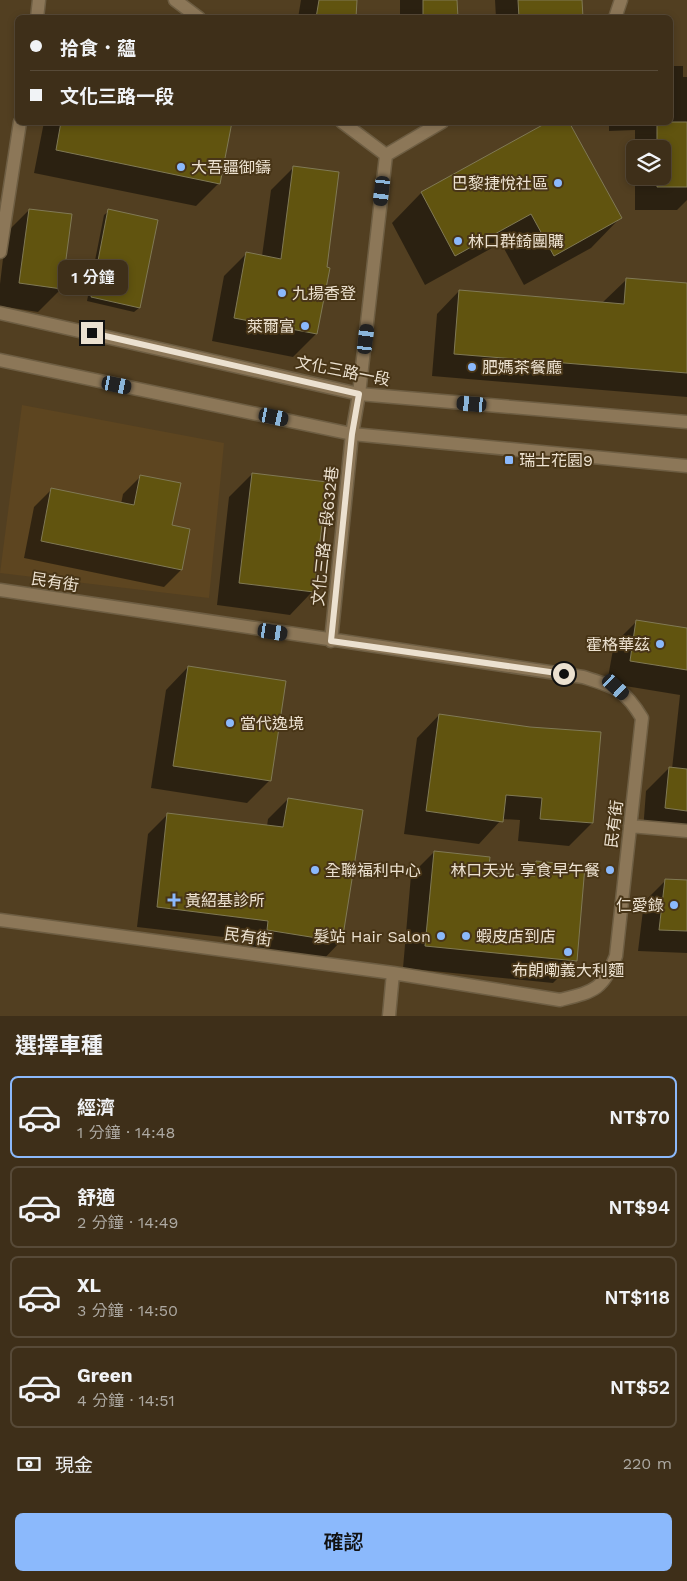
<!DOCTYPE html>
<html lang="zh-TW">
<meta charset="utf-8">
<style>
body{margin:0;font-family:"Work Sans","Noto Sans TC",sans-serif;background:#493b26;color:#f1f3f6;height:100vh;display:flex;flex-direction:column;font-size:19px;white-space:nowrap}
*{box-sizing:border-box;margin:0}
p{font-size:16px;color:#ada9a2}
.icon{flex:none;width:28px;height:28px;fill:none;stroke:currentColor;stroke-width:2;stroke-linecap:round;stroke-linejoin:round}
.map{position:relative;height:1016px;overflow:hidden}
.drawer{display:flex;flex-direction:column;background:#3e2f19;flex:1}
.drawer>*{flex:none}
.top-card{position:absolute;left:15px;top:15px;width:658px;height:110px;border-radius:8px;box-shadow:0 2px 8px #0003,0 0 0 1px #574a38;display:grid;align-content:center;height:110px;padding:0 15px;background:#3e2f19}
.fabs{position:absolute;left:626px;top:140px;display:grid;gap:10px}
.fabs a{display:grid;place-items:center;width:45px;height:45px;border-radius:8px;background:#3e2f19;box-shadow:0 2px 8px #0003,0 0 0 1px #574a38;font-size:25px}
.end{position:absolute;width:22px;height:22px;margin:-11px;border:6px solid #ece1d0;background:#111;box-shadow:0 0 0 2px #111}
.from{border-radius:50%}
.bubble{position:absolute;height:35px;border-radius:8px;background:#3e2f19;box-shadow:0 2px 8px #0003,0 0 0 1px #574a38;font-size:16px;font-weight:600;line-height:35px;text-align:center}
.car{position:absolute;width:15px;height:30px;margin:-15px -8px;border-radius:6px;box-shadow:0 0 4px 1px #0007;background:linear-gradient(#222 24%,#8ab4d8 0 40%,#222 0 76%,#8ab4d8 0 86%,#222 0)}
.top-card b{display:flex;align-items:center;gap:18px;height:48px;font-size:19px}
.top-card b+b{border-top:1px solid #574a38}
.top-card i{width:12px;height:12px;background:#f1f3f6}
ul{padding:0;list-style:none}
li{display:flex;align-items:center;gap:15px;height:82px;margin:0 10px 8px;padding:0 5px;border:2px solid #574a38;border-radius:8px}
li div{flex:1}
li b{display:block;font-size:19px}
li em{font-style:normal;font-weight:600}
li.current{border-color:#8bb9fc}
li>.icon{width:45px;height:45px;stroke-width:1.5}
h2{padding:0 15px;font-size:22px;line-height:60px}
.pay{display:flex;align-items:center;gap:12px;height:55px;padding:0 15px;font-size:19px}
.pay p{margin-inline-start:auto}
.action{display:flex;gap:10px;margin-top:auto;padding:10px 15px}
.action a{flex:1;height:58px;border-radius:8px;background:#8bb9fc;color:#111;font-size:20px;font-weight:600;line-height:58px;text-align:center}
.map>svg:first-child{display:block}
</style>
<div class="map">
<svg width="687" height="1016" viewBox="0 0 687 1016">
<rect width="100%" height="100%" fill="#523f21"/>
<path fill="#5d4520" d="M22,405L224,443L209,598L0,573Z"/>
<path fill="#0007" fill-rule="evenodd" d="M301,0H356L355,18H298Z
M400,0H455L457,18H400Z
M495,0H581L582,18H496Z
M670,66H683V77H687V200L677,210H635V130L609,131V122H670ZM635,149H662V176H635Z
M44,122H231L219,183L196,206L34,173Z
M551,122L620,218L591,248L524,285L501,243L425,285L392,223L421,193Z
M294,167L316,334L293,357L212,341L224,276L247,253L262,256L271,190Z
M29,210L61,289L38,312L0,306V284L6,233Z
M109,211L157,221L139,308L134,312L87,301L104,215Z
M626,280L687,285V397L432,376L437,314L459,291L603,302Z
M252,474L326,483L312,592L290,615L217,605L229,497Z
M140,477L171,526L181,570L164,587L24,558L34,507L52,489L121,504L123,494Z
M637,621L687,629V836L643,831L646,791L669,768L672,769L680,695L607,683L614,644Z
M188,667L270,780L247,803L151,788L166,690Z
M439,715L592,823L569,846L518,841L520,820L502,819L479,844L404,834L417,738Z
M288,799L361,811L340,942L321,962L248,950L249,940L137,927L148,834L168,814L267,826L268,819Z
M434,852L487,874L522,877L536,862L576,960L553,983L403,968L411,875Z
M666,880L687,882V953L638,951L644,902Z"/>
<path fill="#61540f" stroke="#807955" d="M319,0H357L356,18H316Z
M423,0H457L458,18H423Z
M518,0H582L583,18H519Z
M61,122H232L220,184L56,150Z
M548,122H569L622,218L554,256L531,214L455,256L421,192Z
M657,122H687V187H657V176H662V149H657Z
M293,166L339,172L327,267L330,268L317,334L234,318L246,252L281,259Z
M29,209L72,214L62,289L19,283Z
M108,209L158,220L140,308L91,297Z
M626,278L687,283V373L454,354L459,290L624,304Z
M252,473L327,482L314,592L239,583Z
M140,475L181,483L172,525L190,529L182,570L41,541L51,488L134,505Z
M636,620L687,628V670L630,661Z
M188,666L286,681L271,781L173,766Z
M439,714L530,727L601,732L593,823L540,819L542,798L506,795L503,822L426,811Z
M669,767L687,769V811L665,808Z
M288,798L363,810L342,942L267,930L268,921L157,907L167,813L283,827Z
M434,851L490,857L488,873L535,876L536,861L585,866L577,961L425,946Z
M665,879L687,880V931L659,930Z"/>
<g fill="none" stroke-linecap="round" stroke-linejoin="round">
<g stroke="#6e5e43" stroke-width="15">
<path id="minor" d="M175,0L199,18
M37,18L39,0
M615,18L621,0
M342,122L386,155L442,122
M0,252L20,122
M0,590L583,677C615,687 624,688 642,718L616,956C602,990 596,991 560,1000L393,973L0,920
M331,641L352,434L359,394L386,155
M630,826L687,831
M389,1016L393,973"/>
</g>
<g stroke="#6e5e43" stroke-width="15">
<path id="tertiary" d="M0,313L359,394L687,422
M0,360L352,434L687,466"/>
</g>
<use href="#minor" stroke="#8c7758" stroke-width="12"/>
<use href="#tertiary" stroke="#8c7758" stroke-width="12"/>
</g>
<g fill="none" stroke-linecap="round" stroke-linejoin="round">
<path stroke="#ece1d0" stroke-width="6" d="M92,333L359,394L352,434L331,641L564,674"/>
</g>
<g fill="#8bb9fc" stroke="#483517" stroke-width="2">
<circle cx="181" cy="167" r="5"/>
<circle cx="558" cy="183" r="5"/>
<circle cx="458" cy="241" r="5"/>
<circle cx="282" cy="293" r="5"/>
<circle cx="305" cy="326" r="5"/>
<circle cx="472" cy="367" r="5"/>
<rect x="504" y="455" width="10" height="10" rx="2.5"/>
<circle cx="660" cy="644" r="5"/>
<circle cx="230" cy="723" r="5"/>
<circle cx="315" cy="870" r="5"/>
<circle cx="610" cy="870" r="5"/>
<path d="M171.5 892.5h5v5h5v5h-5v5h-5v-5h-5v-5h5z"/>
<circle cx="674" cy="905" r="5"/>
<circle cx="441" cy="936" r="5"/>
<circle cx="466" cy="936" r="5"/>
<circle cx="568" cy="952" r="5"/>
</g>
<g text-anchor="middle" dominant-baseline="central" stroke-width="4" stroke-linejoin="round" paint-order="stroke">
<g font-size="16" fill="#ece1d0" stroke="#483517" text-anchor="start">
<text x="191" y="167">大吾疆御鑄</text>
<text x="548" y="183" text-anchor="end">巴黎捷悅社區</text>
<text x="468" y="241">林口群錡團購</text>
<text x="292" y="293">九揚香登</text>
<text x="295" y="326" text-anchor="end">萊爾富</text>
<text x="482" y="367">肥媽茶餐廳</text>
<text x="519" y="460">瑞士花園9</text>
<text x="650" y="644" text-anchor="end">霍格華茲</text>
<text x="240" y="723">當代逸境</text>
<text x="325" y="870">全聯福利中心</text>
<text x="600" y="870" text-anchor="end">林口天光 享食早午餐</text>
<text x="185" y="900">黃紹基診所</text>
<text x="664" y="905" text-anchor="end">仁愛錄</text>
<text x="431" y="936" text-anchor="end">髮站 Hair Salon</text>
<text x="476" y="936">蝦皮店到店</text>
<text x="568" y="970" text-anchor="middle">布朗嘞義大利麵</text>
</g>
<g font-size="16" fill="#ece1d0" stroke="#483517">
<text transform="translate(343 371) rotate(11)">文化三路一段</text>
<text transform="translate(325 536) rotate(-84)">文化三路一段632巷</text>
<text transform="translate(55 582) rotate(9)">民有街</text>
<text transform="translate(614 824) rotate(-83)">民有街</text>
<text transform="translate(248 937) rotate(8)">民有街</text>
</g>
</g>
</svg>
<div class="fabs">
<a><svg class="icon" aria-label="layers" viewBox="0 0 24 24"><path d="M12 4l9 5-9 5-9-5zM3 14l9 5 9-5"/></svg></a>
</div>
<i class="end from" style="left:564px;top:674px"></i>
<i class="end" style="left:92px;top:333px"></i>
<div class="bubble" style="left:58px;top:260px;width:70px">1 分鐘</div>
<i class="car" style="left:382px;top:191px;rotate:187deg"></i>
<i class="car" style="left:366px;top:339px;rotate:7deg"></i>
<i class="car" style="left:117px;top:385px;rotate:102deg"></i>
<i class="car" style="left:472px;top:404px;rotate:275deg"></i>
<i class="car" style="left:274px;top:417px;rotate:102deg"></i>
<i class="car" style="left:273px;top:632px;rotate:99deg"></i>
<i class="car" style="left:616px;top:687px;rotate:133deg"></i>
<div class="top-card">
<b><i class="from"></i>拾食．蘊</b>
<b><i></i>文化三路一段</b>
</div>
</div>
<section class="drawer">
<h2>選擇車種</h2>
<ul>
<li class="current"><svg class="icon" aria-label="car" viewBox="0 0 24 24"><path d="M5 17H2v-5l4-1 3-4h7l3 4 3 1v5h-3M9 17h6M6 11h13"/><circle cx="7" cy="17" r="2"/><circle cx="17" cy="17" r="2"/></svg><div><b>經濟</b><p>1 分鐘 · 14:48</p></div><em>NT$70</em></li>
<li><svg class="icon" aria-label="car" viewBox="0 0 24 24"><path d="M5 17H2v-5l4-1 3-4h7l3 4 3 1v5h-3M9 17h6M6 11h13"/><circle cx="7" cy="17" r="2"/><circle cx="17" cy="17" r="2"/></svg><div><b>舒適</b><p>2 分鐘 · 14:49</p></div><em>NT$94</em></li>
<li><svg class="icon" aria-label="car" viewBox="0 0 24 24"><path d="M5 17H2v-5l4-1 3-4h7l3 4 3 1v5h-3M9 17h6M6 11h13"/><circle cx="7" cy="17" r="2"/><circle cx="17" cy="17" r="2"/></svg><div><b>XL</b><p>3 分鐘 · 14:50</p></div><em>NT$118</em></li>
<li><svg class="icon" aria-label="car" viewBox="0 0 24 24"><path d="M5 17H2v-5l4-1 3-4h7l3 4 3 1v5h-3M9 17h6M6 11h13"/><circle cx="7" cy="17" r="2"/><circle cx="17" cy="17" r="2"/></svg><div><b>Green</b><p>4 分鐘 · 14:51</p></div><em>NT$52</em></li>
</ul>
<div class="pay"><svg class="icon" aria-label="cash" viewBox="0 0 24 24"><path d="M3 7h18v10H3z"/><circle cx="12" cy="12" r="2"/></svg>現金<p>220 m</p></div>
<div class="action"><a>確認</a></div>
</section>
